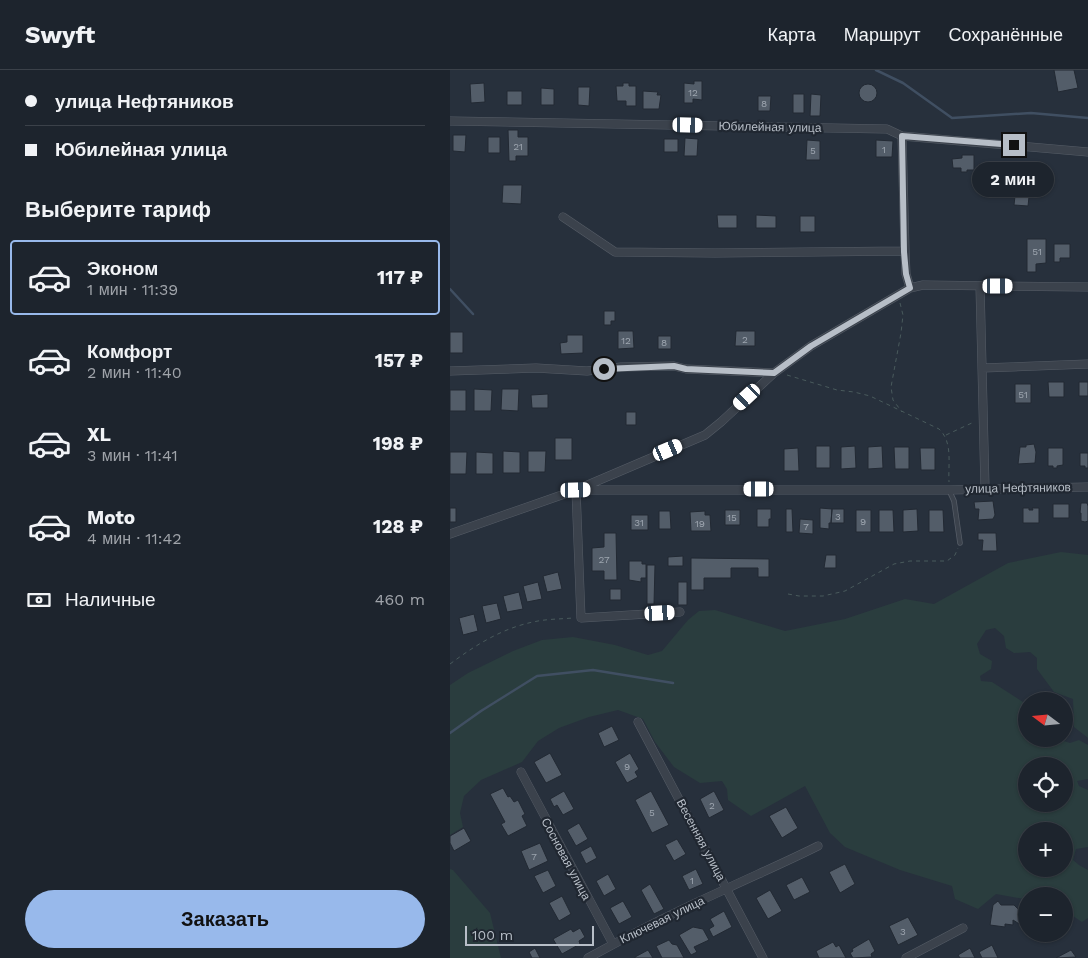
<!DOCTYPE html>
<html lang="ru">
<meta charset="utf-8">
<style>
body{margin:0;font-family:"Work Sans",sans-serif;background:#2a3039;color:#f1f3f6;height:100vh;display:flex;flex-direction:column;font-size:19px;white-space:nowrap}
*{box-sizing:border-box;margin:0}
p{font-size:16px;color:#a0a4aa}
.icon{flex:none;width:28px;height:28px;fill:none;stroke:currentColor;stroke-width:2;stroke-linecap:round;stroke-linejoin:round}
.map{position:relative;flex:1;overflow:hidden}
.drawer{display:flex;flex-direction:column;background:#1d242d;width:450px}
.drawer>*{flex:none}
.hud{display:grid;align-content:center;height:110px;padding:0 25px;background:#1d242d}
.needle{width:32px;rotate:286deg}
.controls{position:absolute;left:568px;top:622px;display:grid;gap:10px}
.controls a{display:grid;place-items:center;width:55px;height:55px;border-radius:50%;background:#1d242d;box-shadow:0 1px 4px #0004,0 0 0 1px #3b4149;font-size:25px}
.scale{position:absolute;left:15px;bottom:12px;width:129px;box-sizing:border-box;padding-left:5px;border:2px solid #b7bec7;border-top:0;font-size:14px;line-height:18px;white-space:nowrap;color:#b7bec7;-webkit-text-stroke:4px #202731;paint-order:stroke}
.end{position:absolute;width:22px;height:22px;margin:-11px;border:6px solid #b7bec7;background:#111;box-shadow:0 0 0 2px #111}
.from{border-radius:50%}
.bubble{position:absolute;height:35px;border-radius:18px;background:#1d242d;box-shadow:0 1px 4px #0004,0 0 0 1px #3b4149;font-size:16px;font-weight:700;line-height:35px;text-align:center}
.car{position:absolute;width:15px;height:30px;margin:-15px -8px;border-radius:6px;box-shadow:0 0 4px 1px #0007;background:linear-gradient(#fff 24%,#345 0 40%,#fff 0 76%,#345 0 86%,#fff 0)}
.hud b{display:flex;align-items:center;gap:18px;height:48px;font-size:19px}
.hud b+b{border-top:1px solid #3b4149}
.hud i{width:12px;height:12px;background:#f1f3f6}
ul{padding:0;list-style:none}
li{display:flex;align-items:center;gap:15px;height:75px;margin:0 10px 8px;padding:0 15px;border:2px solid transparent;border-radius:5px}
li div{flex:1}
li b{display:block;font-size:19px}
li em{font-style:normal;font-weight:700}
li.selected{border-color:#98b9eb}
li>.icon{width:45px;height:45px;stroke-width:1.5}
h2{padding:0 25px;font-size:22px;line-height:60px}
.pay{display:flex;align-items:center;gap:12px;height:55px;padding:0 25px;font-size:19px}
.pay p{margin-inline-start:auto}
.cta{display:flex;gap:10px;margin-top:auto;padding:10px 25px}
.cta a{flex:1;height:58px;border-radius:30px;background:#98b9eb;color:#111;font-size:20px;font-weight:700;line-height:58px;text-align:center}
header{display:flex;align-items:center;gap:30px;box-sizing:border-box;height:70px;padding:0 25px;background:#1d242d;border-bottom:1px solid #3b4149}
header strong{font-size:24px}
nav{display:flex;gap:28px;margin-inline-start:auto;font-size:18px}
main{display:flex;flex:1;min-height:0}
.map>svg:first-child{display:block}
</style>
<header>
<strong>Swyft</strong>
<nav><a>Карта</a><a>Маршрут</a><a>Сохранённые</a></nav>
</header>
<main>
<section class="drawer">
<div class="hud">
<b><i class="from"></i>улица Нефтяников</b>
<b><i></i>Юбилейная улица</b>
</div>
<h2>Выберите тариф</h2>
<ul>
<li class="selected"><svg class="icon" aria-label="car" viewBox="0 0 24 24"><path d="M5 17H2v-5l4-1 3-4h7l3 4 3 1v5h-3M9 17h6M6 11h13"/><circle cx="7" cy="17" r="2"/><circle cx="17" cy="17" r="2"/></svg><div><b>Эконом</b><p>1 мин · 11:39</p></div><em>117 ₽</em></li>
<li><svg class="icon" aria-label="car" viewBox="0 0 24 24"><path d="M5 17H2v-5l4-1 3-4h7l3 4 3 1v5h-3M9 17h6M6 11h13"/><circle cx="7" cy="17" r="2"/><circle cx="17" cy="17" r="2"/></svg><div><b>Комфорт</b><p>2 мин · 11:40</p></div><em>157 ₽</em></li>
<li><svg class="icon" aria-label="car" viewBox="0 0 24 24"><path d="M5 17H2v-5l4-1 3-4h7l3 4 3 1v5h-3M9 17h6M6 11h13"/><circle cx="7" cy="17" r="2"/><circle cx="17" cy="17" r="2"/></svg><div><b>XL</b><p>3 мин · 11:41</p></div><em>198 ₽</em></li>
<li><svg class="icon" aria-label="car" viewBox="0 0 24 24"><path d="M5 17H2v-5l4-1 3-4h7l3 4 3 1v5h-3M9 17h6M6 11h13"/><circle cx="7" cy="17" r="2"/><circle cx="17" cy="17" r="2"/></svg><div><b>Moto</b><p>4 мин · 11:42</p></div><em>128 ₽</em></li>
</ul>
<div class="pay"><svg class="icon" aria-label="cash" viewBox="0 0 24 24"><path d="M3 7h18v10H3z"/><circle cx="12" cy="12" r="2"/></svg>Наличные<p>460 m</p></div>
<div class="cta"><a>Заказать</a></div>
</section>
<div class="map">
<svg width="638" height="888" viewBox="0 0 638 888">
<rect width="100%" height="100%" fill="#27303c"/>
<path fill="#2a3d3e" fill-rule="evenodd" d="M611,482L638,485V668L624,657L623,629L604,622L587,599V588L580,582L564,583L556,578L554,566L545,558L536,560L527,574L530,584L542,591L541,599L530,606L531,611L542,612L576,634V669H608L620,673L629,670L638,675V709L627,711L629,716L638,720V777L626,779L623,790L629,795L638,800V848L632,852L614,840V826H592L585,822L576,826L574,829L546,824L528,839L505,829L502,816L450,800L395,777L380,763L355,716L301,746L278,730L277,719L272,711L250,713L224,697L205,672L193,649L168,640L139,647L109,658L88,671L72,692L31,710L14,726L10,743L13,757L0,765V615L18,603L63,581L92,570L123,567L165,575L198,585L212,581L238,550L249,541L265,540L335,561L395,549L455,529L484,534L558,493ZM576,696H614V734H576ZM576,761H614V799H576Z
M0,799L3,800L40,843L51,888H0Z"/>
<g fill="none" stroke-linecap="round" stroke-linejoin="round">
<path stroke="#404f62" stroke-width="2.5" d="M426,0L453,13L502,48L581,43L638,48
M0,219L23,244
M0,663L31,641L87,606L143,600L223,613"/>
</g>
<path fill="#535d69" stroke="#222933" d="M604,0H624L628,18L608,22Z
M244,11H252V30L243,29V33H234V13L244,14Z
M34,13L35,32L21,33L20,14Z
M173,13H179V16H186V36H176V31H167L166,16H173Z
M409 23a9 9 0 1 1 18 0a9 9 0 1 1-18 0Z
M128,17H140L139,36L128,35Z
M91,18L104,19V35H91Z
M57,21H72V35H57Z
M193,21L208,22L207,25H211L209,39H193Z
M343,24H354V43H343Z
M361,24L371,25L370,46H360Z
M308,26H321L320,41H308Z
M58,60H68V67H78V86H66V91H59Z
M3,65H16L15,82L3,81Z
M38,67H50V83H38Z
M235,68L248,69L247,86H234Z
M214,69H228V82H214Z
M357,70L370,71V90H356Z
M426,70L443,71L442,87H426Z
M512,85H524V100H517V102H511V98H503L502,89L512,88Z
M53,115H72L71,134L52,133Z
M565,126L579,127L578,136L564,135Z
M267,145H287V158H268Z
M306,145L326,146V158H306Z
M350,146H365V162H350Z
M577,169H596V193L586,194V202H577Z
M604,174H620V188H610V192H604Z
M154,241H165V251H161V255H154Z
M168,261H183L184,278L168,279Z
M286,261H305V276H285Z
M0,262H13V283H0Z
M117,265H133V283L111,284L110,273L117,272Z
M208,266H221V279H208Z
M598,312H614V327H599Z
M629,312H638V326H629Z
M565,314H581V333H565Z
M24,319L42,320L41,341H24Z
M52,319H69L68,341L51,340Z
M0,320H16V341H0Z
M98,324V338H82L81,325Z
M176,342H186V355H176Z
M105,368H122V390H105Z
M584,374L586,382L585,393L568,394L570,377H576V375Z
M366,376H380V398H366Z
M405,376L406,398L391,399V377Z
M432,376L433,398L418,399V377Z
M444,377H459V399H445Z
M348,378L349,401H334V379Z
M470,378H485V400H471Z
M598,378H613V395L607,396V398H603V396H598Z
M53,381L70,382V403H53Z
M78,381H96L95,402H78Z
M0,382H17L16,404H0Z
M26,382L43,383V404H26Z
M630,383H638V398H635V396H630Z
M543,431L545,445L543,449L528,450L529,439H525L524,432Z
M631,433H637L638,436V451L635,452L631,451V443H630Z
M603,434H619V448H603Z
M0,438H6V452H0Z
M370,438L382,439L381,453H379V459L370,458Z
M573,438H579V440H583L582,438H589V453H573Z
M307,439H321V449H319V457H307Z
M336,439H342L343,462H336Z
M382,439H394V453H381Z
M467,439L468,461L453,462V440Z
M275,440H290V455H275Z
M406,440H421V462H406Z
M429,440H443L444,462H429Z
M479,440H493L494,462H479Z
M209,441H220L221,459H209Z
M255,441V445H260L261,461H241L240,442Z
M181,445H198V460H181Z
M350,449L363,450V464L349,463Z
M154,463H166L167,510H154V501H142V478L154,477Z
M528,463H546L547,481H532L533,470H528Z
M376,485H386V498H374Z
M233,486V496H218V487Z
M241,488L319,489V507H308V498H281V508H254V520H241Z
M179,491H192V494H196V508H191V512L179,510Z
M197,495H205L204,534H197Z
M108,502L112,519L97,522L93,506Z
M88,512L92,529L77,532L73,516Z
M228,512H237V535H228Z
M160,519H171V530H160Z
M69,522L73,539L57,542L53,526Z
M47,533L51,549L36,553L32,536Z
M24,544L28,561L13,565L9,548Z
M162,656L169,670L154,677L148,663Z
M100,683L112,705L96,713L84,692Z
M180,683L189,699L185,702L188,707L177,713L165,692Z
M53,718L58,727L60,726L64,732L68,730L75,744L72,746L77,756L58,766L51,754L55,752L40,724Z
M114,721L124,739L113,745L107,735L104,737L100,729Z
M201,721L219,755L202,763L185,730Z
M264,721L274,740L259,748L250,729Z
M336,737L348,758L332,768L319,746Z
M129,753L138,769L126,776L117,760Z
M14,758L21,771L4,781L0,773V766Z
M227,769L236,784L224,791L215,775Z
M90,773L98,791L79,800L71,781Z
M141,776L147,788L136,794L130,782Z
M395,794L405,814L390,823L379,802Z
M246,799L253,814L239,820L232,806Z
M98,800L106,816L93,823L84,806Z
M158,804L166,819L154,826L146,811Z
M352,807L360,822L344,830L336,815Z
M200,814L214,839L204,844L191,820Z
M320,820L332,841L318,849L306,828Z
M112,826L121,844L109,851L99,833Z
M173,831L182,847L169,854L160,838Z
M548,831L551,835H564L569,840L572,836L576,838V855L573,852L571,855L563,850V855L555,854V857L540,855L543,835Z
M274,841L282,857L263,867L259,859L264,856L260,849Z
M458,847L468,865L448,875L439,856Z
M243,857L253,859L259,870L244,877L247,882L241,885L229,865Z
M130,858L135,867L129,871L130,874L112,884L103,869L121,859L123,862Z
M419,869L425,881L421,884L422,887L403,888L400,883L403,881L402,879Z
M219,870L222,874L227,875L234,888H212L206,876Z
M383,872L386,877L389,875L396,888H369L366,881Z
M542,875L548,888H532L529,882Z
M85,878L90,888H82L79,882Z
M520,878L525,888H510L508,885Z
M198,880L203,888H185V887Z
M621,880L626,887L606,888Z"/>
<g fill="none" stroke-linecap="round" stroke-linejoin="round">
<g stroke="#565d67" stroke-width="5.5">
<path id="lane" d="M499,420L504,431L510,473"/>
</g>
<g stroke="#565d67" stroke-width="9">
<path id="street" d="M0,51L437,59L452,66L638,82
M452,66L455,181L456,204L460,218L473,215L638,217
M113,147L165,182L265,183L455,181
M530,216L535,418
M532,298L638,294
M0,301L86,298L137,301L171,297L224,296L236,299L324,303
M0,464L126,420L255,365L271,352L324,303L361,276L460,218
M230,542L131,548L126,420H499L638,417
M188,652L313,888
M71,702L163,874
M138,888C183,863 231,839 278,818C308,804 338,791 368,776
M456,888L513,858"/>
</g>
<path stroke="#495a5c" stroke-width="1" stroke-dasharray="4 4" stroke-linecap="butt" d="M450,233L453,245L451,263L441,317L443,330L452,342
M337,305L387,320L404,322L420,326L489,359C503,372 498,393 499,412
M496,365L524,352
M338,524L349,526H373L395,521L444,494L460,491H497L505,485L508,478
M0,594C27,574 54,557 88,551C99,549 111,549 123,548"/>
<use href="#lane" stroke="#3b424c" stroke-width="4"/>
<use href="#street" stroke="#3b424c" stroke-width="8"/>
</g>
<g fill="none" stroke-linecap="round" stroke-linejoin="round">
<path stroke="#b7bec7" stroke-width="6" d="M154,299L224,296L236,299L324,303L361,276L460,218L456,204L454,182L452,66L564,75"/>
</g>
<g text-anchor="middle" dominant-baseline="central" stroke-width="4.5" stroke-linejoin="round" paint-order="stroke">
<g font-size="10" fill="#9ea6b0">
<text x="243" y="22">12</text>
<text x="314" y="33">8</text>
<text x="68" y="76">21</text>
<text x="434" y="79">1</text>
<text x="363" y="80">5</text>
<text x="587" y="181">51</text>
<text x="295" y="269">2</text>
<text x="176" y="270">12</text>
<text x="214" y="272">8</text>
<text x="573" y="324">51</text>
<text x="388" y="446">3</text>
<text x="282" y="447">15</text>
<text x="413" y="451">9</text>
<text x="189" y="452">31</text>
<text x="250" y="453">19</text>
<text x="356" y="456">7</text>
<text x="154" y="489">27</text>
<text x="177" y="696">9</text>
<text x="262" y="735">2</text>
<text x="202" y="742">5</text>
<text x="84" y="786">7</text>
<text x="242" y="810">1</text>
<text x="453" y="861">3</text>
</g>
<g font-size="12" fill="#b7bec7" stroke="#202731">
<text transform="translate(320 57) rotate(1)">Юбилейная улица</text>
<text transform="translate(568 418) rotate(-1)">улица Нефтяников</text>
<text transform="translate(251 770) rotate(62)">Весенняя улица</text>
<text transform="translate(116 789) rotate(62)">Сосновая улица</text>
<text transform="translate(212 850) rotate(-26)">Ключевая улица</text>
</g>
</g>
</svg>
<div class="controls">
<a><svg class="needle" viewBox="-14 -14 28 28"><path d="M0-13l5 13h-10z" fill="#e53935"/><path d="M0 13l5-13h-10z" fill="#a0a4aa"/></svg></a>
<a><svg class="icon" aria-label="locate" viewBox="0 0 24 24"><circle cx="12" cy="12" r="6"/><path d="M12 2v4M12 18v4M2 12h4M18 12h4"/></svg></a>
<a>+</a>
<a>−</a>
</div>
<div class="scale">100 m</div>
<i class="end from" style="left:154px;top:299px"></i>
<i class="end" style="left:564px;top:75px"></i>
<div class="bubble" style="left:522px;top:92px;width:82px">2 мин</div>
<i class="car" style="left:238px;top:55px;rotate:91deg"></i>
<i class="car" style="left:548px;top:216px;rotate:90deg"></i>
<i class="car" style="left:297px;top:327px;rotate:227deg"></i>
<i class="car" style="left:218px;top:380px;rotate:67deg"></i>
<i class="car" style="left:309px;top:419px;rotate:270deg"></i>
<i class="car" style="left:126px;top:420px;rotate:89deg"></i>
<i class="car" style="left:210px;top:543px;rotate:87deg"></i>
</div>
</main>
